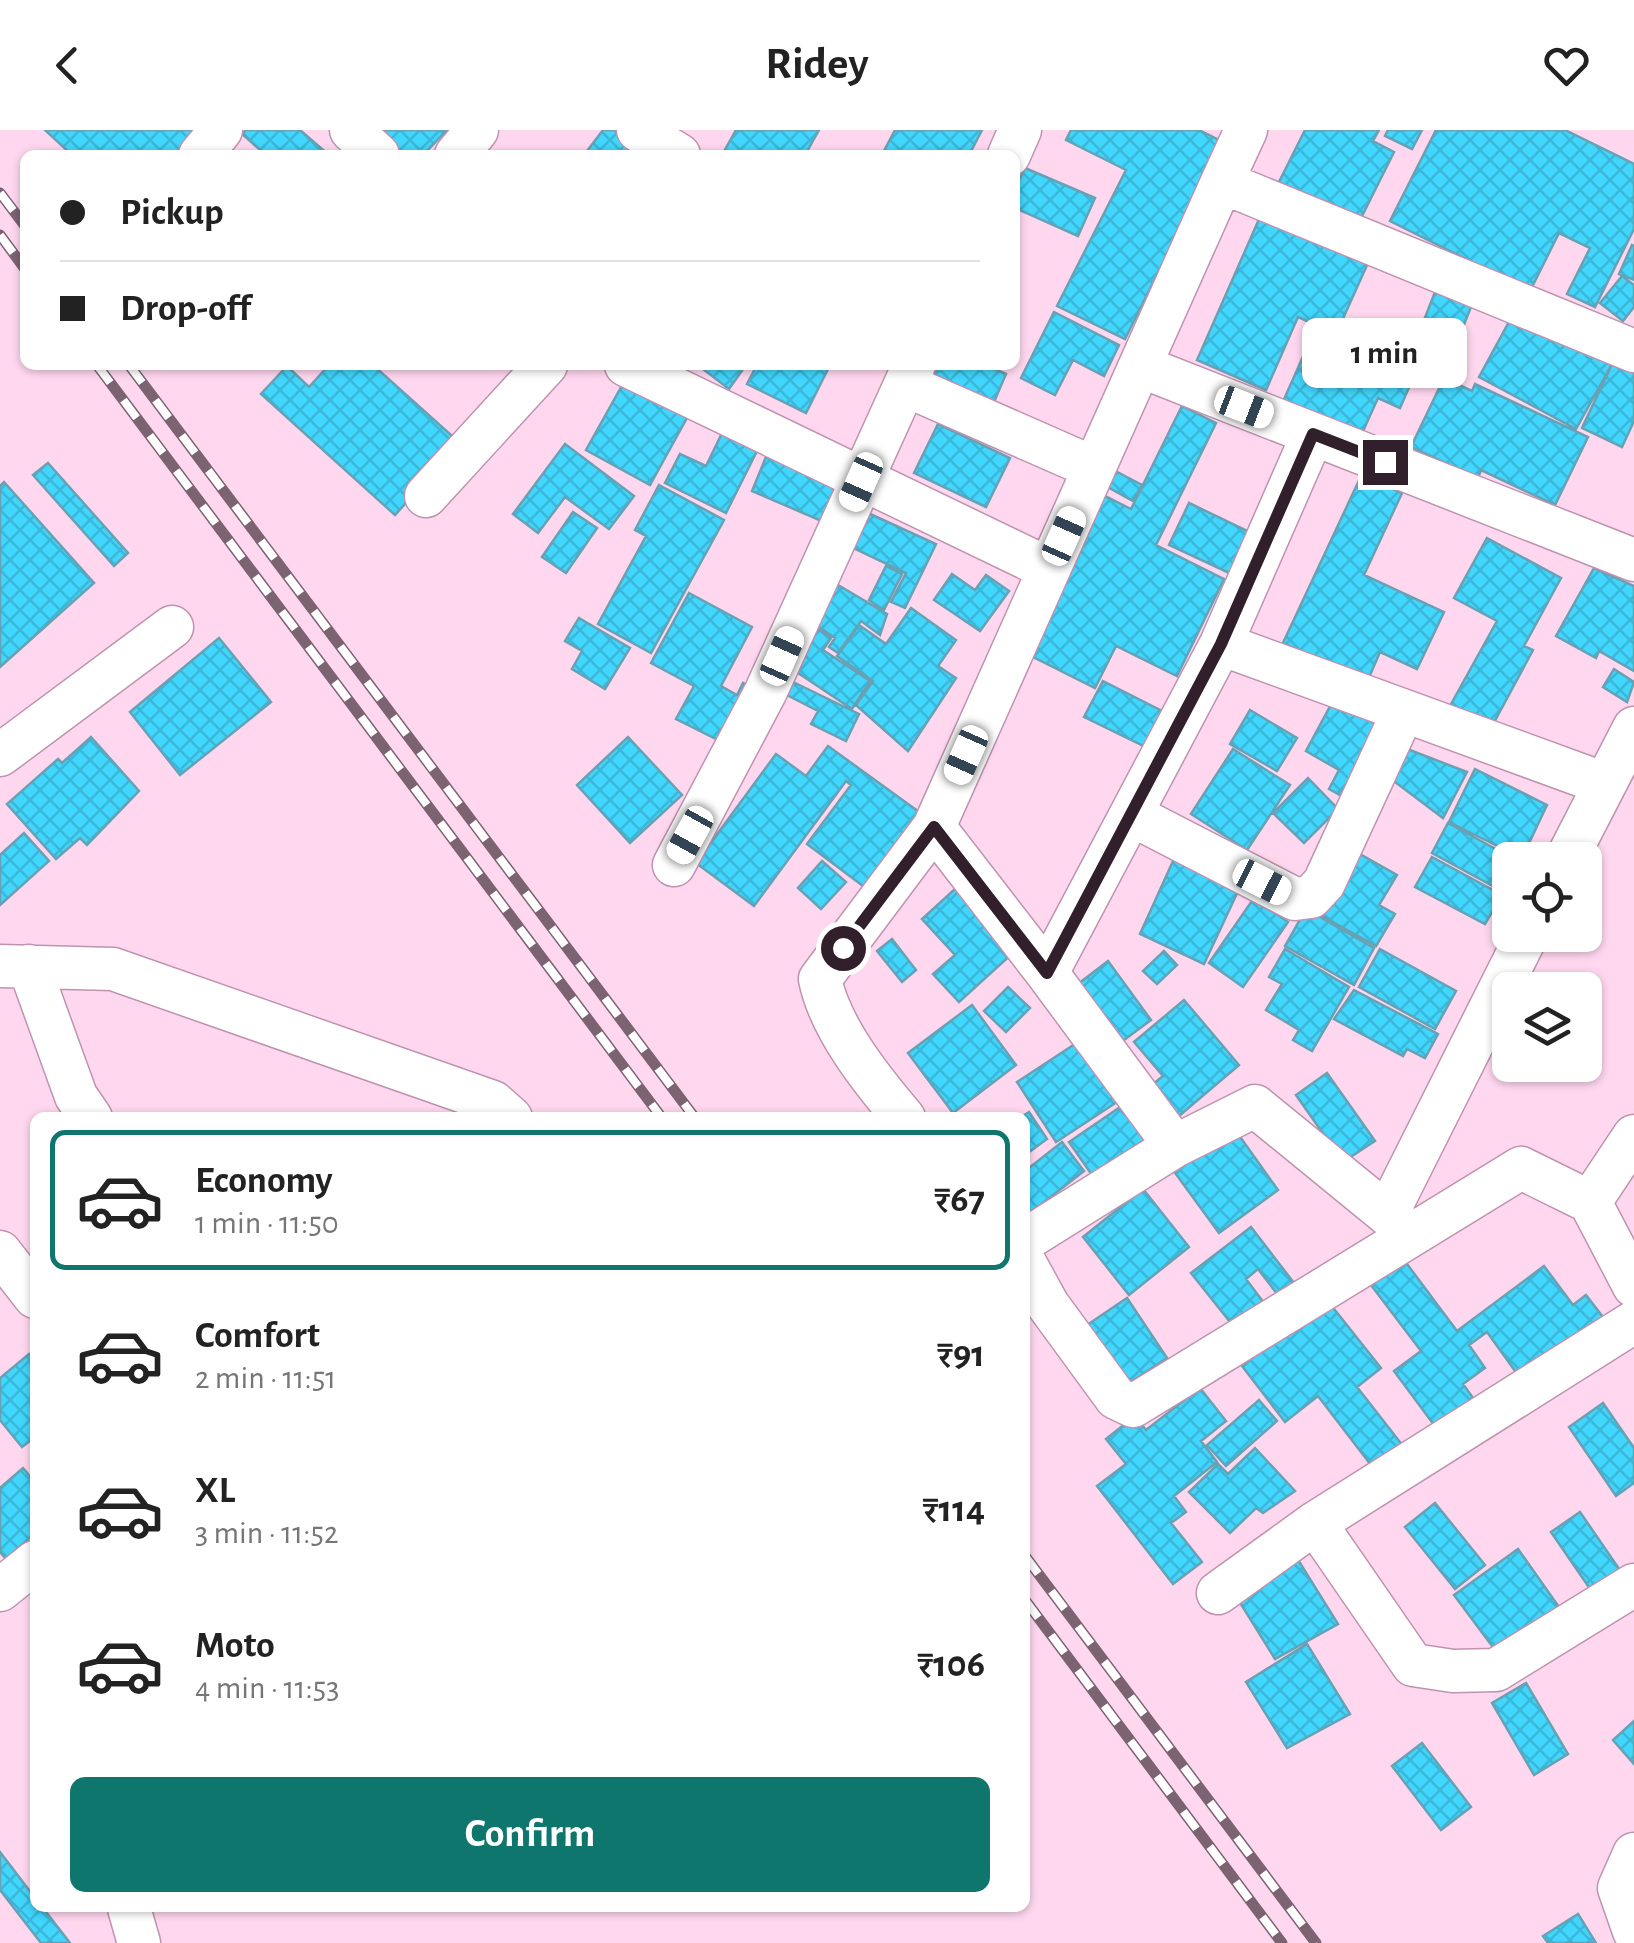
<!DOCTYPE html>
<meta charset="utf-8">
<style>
body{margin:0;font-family:"Alegreya Sans",sans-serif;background:#f2f2f2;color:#222;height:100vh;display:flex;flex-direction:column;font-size:38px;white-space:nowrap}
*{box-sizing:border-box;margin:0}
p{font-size:32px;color:#767676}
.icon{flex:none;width:55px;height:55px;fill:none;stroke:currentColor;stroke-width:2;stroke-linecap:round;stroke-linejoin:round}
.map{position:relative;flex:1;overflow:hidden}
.panel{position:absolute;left:30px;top:982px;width:1000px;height:800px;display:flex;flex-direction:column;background:#fff;border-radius:15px;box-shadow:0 2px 8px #0004}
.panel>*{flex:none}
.guide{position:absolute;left:20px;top:20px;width:1000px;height:220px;border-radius:15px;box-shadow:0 2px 8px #0004;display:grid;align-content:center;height:220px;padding:0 40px;background:#fff}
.controls{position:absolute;left:1492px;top:712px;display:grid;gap:20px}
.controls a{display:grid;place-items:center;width:110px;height:110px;border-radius:15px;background:#fff;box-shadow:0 2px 8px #0004;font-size:50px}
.end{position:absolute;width:45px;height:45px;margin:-22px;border:12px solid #31202b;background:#fff;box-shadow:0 0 0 5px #fff}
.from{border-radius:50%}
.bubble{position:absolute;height:70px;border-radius:15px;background:#fff;box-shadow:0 2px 8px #0004;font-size:32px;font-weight:600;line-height:70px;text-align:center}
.car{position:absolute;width:30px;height:60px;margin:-30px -15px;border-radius:12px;box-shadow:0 0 8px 2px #0007;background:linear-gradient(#fff 24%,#345 0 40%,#fff 0 76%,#345 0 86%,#fff 0)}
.guide b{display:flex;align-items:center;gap:35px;height:95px;font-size:38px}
.guide b+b{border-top:2px solid #e0e0e0}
.guide i{width:25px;height:25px;background:#222}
ul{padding:18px 0 0;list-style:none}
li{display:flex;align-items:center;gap:30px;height:140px;margin:0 20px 15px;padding:0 20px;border:5px solid transparent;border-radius:15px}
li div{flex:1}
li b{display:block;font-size:38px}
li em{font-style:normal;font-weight:600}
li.on{border-color:#0f766e}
li>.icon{width:90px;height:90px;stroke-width:1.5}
.action{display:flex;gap:20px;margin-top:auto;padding:20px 40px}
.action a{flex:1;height:115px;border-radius:15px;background:#0f766e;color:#fff;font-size:40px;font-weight:600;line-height:115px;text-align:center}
header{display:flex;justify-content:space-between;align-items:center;height:130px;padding:0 40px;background:#fff;font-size:45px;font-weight:600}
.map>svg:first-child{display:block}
</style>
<header><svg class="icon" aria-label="back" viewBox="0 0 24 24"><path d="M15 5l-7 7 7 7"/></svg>Ridey<svg class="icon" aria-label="heart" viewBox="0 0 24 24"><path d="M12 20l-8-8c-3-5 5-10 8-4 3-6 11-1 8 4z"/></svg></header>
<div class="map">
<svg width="1634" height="1813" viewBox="0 0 1634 1813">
<defs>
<pattern id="building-cross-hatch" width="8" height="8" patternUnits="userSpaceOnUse" patternTransform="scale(2.5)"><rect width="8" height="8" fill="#41d6fd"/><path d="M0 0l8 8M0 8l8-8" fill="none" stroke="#3ab7d9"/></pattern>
</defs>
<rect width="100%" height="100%" fill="#ffd8f0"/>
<path fill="url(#building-cross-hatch)" stroke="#68a1b4" stroke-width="2.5" d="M45,0H203L180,25H72Z
M246,0H300L329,25H266L242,4Z
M365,0H447L423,25H390Z
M603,0H614L633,15L625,25H584Z
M736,0H819L805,25H722Z
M895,0H982L969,25H893L884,21Z
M1071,0H1199L1223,12L1125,209L1057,176L1126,40L1066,10Z
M1305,0H1379L1373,11L1394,22L1359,92L1279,52Z
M1388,0H1422L1412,19L1385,6Z
M1436,0H1565L1634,34V99L1595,177L1567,164L1590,118L1559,103L1530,161L1390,91Z
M1025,38L1095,68L1078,106L1015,78V59Z
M1260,87L1368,133L1336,204L1298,187L1266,260L1197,230Z
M1632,115L1634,116V150L1619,144Z
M1622,146L1634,155V177L1623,191L1600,173Z
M1437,157L1473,172L1444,245L1408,231Z
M1516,179L1613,232L1576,299L1479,247Z
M1054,182L1119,215L1104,246L1073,230L1055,265L1021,248Z
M1314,202L1414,246L1400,278L1378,268L1359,310L1281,276Z
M1616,226L1634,234V291L1622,317L1582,298Z
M329,235H373L460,313L395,385L261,264L287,236L309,257Z
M706,235H746L729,259L703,239Z
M757,235H830L806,283L747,254Z
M938,235H986L1006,244L994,272L934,246Z
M1444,248L1472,261L1475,254L1588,307L1555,375L1481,340L1478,348L1411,317Z
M624,252L688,286L650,355L586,320Z
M1182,276L1216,293L1156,415L1224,449L1177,546L1116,516L1095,558L1025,523L1103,365L1131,379Z
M938,294L1010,328L986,377L914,343Z
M726,295L761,313L726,383L665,353L680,324L706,336Z
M565,314L634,366L609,399L565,367L538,403L513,384Z
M768,322L841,353L824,392L752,361Z
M48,333L128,423L114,436L33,345Z
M1104,335L1142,355L1133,371L1095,350Z
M1362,344L1402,363L1364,445L1444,482L1417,539L1380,522L1367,552L1283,513Z
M4,352L94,453L0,537V356Z
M659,355L724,390L651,523L598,494L646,406L635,400Z
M1189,373L1260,407L1240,448L1169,415Z
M573,382L597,398L566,443L542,427Z
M868,383L936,414L905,478L891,472L906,443L853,418Z
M1487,408L1561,448L1524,516L1533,520L1491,598L1450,576L1497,491L1454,468Z
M886,436L902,444L884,480L869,470Z
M1594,438L1634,456V541L1599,521L1596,528L1556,506Z
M952,444L975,460L986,445L1009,461L980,501L934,470Z
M828,449L887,484L880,505L861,491L838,523L829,517L835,508L809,490Z
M689,463L752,497L721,556L737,565L743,553L759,561L730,616L676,589L694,556L651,533Z
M911,478L956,510L938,536L956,548L908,621L856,575L873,551L837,526L859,495L886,514Z
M579,488L630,518L605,559L572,539L582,521L565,511Z
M813,496L831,508L823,520L870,551L852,579L786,535Z
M219,508L271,572L180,645L130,582Z
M1614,539L1634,552L1627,572L1603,557Z
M787,549L859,584L846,611L811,594L818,581L781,562Z
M1103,551L1172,586L1154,621L1084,587Z
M1334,569L1379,594L1340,665L1329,659L1339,640L1306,621Z
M1250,580L1297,608L1277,641L1230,614Z
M91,607L139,661L87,715L80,708L56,729L7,674L58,629L62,633Z
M628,607L682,665L630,713L577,655Z
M828,616L926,687L871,762L807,714L851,655L846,651L754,776L696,733L776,624L806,646Z
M1402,617L1467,642L1443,688L1387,646Z
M1233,619L1290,655L1247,720L1191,684Z
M1475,639L1547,675L1522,728L1449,692Z
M1308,648L1338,679L1304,713L1273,683Z
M1448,693L1516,730H1510V746L1502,761L1432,723Z
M24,703L49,731L0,775V725Z
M1351,719L1397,745L1379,775L1395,784L1376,816L1315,782Z
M1432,727L1502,765L1485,794L1415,757Z
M1174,729L1239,759L1204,834L1140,804Z
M822,731L846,752L821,779L798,758Z
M956,758L1014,822L959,872L933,844L955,825L922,789Z
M1254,768L1288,792L1243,857L1209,833Z
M1306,779L1374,818L1354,855L1285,816Z
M892,809L916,840L902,852L877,821Z
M1285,819L1349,857L1312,921L1293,910L1299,900L1266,880L1282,854L1269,847Z
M1380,819L1456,861L1435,899L1359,857Z
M1164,821L1177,835L1157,854L1143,841Z
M1108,831L1151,890L1120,913L1078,854Z
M1008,857L1030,878L1006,902L984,881Z
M1354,860L1438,904L1425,928L1407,919L1403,926L1334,889Z
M1184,870L1239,935L1179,986L1152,955L1163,946L1134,912Z
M972,875L1016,935L953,983L908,923Z
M1078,912L1117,972L1056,1012L1017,952Z
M1327,943L1375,1011L1343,1032L1296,965Z
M1129,971L1152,1005L1092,1045L1069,1012Z
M1029,982L1047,1009L1025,1025V988H1020Z
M1233,997L1278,1060L1219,1103L1173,1040Z
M1062,1012L1084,1041L1025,1087V1041Z
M1143,1059L1189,1117L1129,1165L1083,1107Z
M1251,1097L1294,1153L1278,1165L1258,1139L1246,1149L1264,1173L1234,1197L1191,1143Z
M1404,1130L1457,1201L1544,1136L1573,1175L1586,1165L1606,1191L1523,1252L1487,1202L1469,1215L1485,1238L1463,1254L1476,1272L1434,1295L1394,1241L1421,1221L1371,1155Z
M1127,1168L1167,1228L1128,1254L1087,1195Z
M1327,1170L1381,1238L1357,1257L1403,1316L1374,1339L1318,1266L1285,1292L1242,1236Z
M29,1224L35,1231V1307L22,1317L0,1290V1248Z
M1200,1258L1226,1291L1201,1311L1217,1332L1174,1366L1186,1382L1171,1393L1202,1432L1173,1454L1097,1356L1126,1334L1106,1309L1135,1286L1146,1300Z
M1259,1270L1277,1291L1226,1336L1207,1315Z
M1603,1273L1634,1318V1353L1616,1366L1569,1297Z
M1255,1318L1295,1361L1263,1383L1256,1378L1230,1403L1189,1362L1218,1334L1228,1344Z
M23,1338L35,1352V1403L6,1429L0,1422V1358Z
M1435,1373L1485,1435L1455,1459L1405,1397Z
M1580,1382L1626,1449L1597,1469L1551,1402Z
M1518,1419L1566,1487L1495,1520L1454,1465Z
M1295,1425L1338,1494L1275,1529L1234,1463Z
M1307,1514L1350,1584L1287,1618L1246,1552Z
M1526,1553L1568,1624L1534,1645L1492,1573Z
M1634,1591V1634L1613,1610Z
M1422,1613L1471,1677L1441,1700L1392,1636Z
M0,1722L35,1768V1778H43L70,1813H41L0,1760Z
M1578,1784L1596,1813H1548L1543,1806Z"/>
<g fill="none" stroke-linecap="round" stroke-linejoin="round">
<g stroke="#bf93af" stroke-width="45">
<path id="minor" d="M351,0L378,25
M638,0L679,25
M1246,0L1222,52L1634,221
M200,25L221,0
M456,25L477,0
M1009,25L1020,0
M626,235L1049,439
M1140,236L1634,430
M905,255L1094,338
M426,366L546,235
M1221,514L1605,654
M0,625L172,497
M1132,685L1295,769L1311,767L1324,753L1403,582
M934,697L1047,843L1221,514L1313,304
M1566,730L1634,598
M674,735L766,561L914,235
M0,836L113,839L493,972L511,988
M29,836L76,966L91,988
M904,988C871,949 830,898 820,849L934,697L1222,52
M1175,1016L1255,976L1408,1101
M1590,1072L1634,1156
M1387,1084L1527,805
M1025,1110L1175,1016L1047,843
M0,1122L35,1167
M1025,1133L1048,1175L1116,1268L1133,1276L1521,1038L1590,1072L1634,1006
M1315,1393L1413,1535L1453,1541L1496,1540L1634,1455
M0,1460L35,1432
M1218,1463L1315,1393L1634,1192
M1634,1724L1619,1758L1634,1801
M129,1778L139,1813"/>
</g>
<use href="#minor" stroke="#fff" stroke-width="42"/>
<g stroke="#7c6372" stroke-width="11">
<path id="rail" d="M0,63L25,96
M0,105L25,139
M97,235L662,988
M129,235L695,988
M1025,1426L1316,1813
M1025,1470L1282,1813"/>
</g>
<use href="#rail" stroke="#fff" stroke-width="8" stroke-dasharray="22" stroke-linecap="butt"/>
</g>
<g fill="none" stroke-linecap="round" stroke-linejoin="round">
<path stroke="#31202b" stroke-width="12" d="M843,818L934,697L1047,843L1221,514L1313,304L1385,332"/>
</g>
</svg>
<div class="controls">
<a><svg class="icon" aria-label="locate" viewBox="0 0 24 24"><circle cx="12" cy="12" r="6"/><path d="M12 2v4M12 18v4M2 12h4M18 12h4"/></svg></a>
<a><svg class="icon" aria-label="layers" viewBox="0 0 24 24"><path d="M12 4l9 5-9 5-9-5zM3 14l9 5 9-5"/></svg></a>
</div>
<i class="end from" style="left:843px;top:818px"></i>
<i class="end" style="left:1385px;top:332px"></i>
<div class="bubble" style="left:1302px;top:188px;width:165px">1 min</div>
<i class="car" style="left:1244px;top:277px;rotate:111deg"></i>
<i class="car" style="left:861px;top:352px;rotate:204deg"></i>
<i class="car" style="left:1064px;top:406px;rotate:24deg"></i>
<i class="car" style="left:782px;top:526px;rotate:24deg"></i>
<i class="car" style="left:966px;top:625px;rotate:204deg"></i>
<i class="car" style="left:690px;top:705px;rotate:209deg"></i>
<i class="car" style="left:1262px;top:752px;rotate:117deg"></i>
<div class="guide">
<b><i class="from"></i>Pickup</b>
<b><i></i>Drop-off</b>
</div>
<section class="panel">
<ul>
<li class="on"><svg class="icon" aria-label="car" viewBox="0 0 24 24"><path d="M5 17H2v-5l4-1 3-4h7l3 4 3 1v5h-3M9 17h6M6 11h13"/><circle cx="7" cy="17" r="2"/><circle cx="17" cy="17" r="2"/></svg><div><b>Economy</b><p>1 min · 11:50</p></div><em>₹67</em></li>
<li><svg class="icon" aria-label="car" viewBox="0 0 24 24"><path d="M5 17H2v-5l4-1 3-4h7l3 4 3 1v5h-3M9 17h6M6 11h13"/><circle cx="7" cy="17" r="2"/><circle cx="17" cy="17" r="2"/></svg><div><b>Comfort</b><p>2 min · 11:51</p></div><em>₹91</em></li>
<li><svg class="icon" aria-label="car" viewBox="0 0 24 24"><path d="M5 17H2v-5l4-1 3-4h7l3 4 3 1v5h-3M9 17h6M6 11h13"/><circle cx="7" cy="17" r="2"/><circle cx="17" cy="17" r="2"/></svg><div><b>XL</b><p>3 min · 11:52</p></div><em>₹114</em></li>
<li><svg class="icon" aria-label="car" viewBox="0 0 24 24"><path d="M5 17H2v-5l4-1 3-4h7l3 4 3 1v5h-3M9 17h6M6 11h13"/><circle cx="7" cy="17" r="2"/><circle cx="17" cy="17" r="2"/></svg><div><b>Moto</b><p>4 min · 11:53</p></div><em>₹106</em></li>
</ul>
<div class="action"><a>Confirm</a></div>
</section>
</div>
